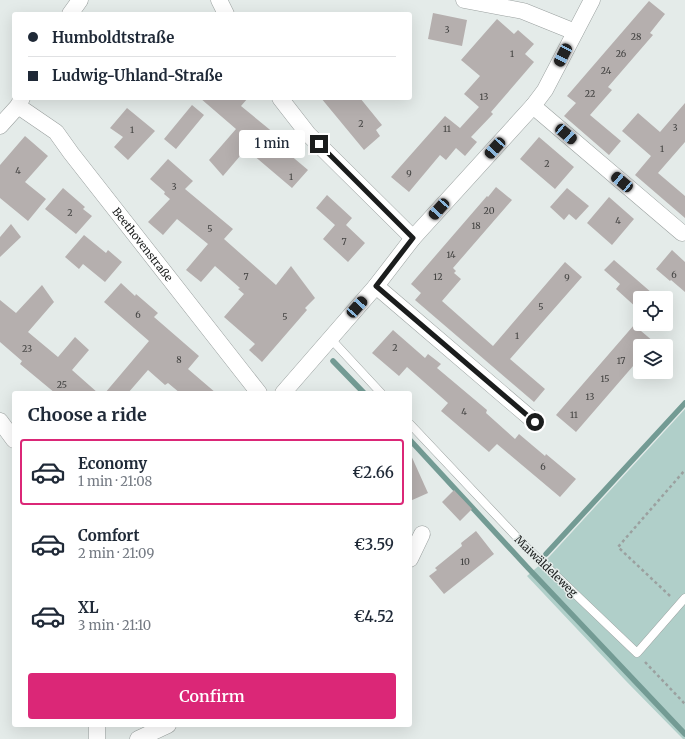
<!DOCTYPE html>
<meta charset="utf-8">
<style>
body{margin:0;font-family:Merriweather,serif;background:#f6f6f7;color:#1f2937;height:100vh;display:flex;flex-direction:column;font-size:15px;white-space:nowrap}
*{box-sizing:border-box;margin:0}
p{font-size:13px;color:#747a83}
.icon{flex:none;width:22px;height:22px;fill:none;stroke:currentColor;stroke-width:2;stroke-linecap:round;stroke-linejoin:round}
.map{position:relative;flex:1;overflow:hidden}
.details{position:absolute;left:12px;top:391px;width:400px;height:336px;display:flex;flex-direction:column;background:#fff;border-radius:4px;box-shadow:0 4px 16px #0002}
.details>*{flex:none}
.guide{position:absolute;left:12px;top:12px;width:400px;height:88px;border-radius:4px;box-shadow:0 4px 16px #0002;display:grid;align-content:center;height:88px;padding:0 16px;background:#fff}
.tools{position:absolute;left:633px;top:291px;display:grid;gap:8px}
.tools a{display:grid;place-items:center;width:40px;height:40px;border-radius:4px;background:#fff;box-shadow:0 4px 16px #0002;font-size:20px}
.end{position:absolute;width:18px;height:18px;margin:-9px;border:5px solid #1b1d1d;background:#fff;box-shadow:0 0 0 2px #fff}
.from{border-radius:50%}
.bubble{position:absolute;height:28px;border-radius:4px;background:#fff;box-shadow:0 4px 16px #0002;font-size:13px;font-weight:600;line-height:28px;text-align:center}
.car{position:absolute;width:12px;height:24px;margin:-12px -6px;border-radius:5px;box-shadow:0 0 3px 1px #0007;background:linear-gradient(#222 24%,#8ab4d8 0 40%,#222 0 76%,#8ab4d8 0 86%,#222 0)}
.guide b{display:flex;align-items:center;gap:14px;height:38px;font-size:15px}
.guide b+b{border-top:1px solid #e0e1e3}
.guide i{width:10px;height:10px;background:#1f2937}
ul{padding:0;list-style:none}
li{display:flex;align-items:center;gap:12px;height:66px;margin:0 8px 6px;padding:0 8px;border:2px solid transparent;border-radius:4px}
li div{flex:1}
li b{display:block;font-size:15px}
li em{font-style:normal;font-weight:600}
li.selected{border-color:#db2777}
li>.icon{width:36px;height:36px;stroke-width:1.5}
h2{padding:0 16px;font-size:18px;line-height:48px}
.button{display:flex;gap:8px;margin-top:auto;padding:8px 16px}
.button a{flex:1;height:46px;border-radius:4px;background:#db2777;color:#fff;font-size:16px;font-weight:600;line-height:46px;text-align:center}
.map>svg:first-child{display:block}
</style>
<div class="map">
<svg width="685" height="739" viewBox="0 0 685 739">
<rect width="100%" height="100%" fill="#e4ebe9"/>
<path fill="#b0cfc9" d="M685,409V739H683L626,681L527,576L549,557Z"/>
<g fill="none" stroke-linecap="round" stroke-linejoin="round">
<path stroke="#739b94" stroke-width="5.5" d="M333,361L364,393
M410,440L528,568L685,734
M546,554L685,403"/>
</g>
<path fill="#b5afae" d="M649,1L665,14L650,33L653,35L608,87L612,90L590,115L621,141L609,155L564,116L576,103L567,96Z
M433,13L467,20L462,46L428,39Z
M497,19L514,34L518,30L534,44L525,54L534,62L491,112L493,114L471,137L477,142L465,156L456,148L446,160L440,155L409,192L391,177L445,116L460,128L479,107L464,94L480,76L461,60Z
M200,98H248L241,106L280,138L276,143L308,170L292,188L246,149L223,176L209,160L236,129Z
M321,98H360L382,125L376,130L380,136L364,150Z
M685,103V142L658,173L685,196V218L635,175L651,156L622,131L638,113L660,132Z
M192,105L204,115L176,149L164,139Z
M127,108L155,131L128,160L114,147L123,137L110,128Z
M25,136L48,156L25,182L46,199L28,221L0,198V165Z
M539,137L574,167L555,189L520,159Z
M168,159L193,181L185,189L233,229L224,239L276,285L291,266L315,298L305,308L307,310L262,362L249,350L255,344L224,317L244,294L238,289L240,288L215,266L201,282L186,270L208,244L177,219L163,235L148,222L170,199L164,194L165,192L150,179Z
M496,187L512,200L453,268L456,271L454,273L461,279L442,301L493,346L565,262L582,277L510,359L545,389L534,402L415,300L421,293L411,284L487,196L488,197Z
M63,188L85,207L83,209L92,216L76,234L45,209Z
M567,188L589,206L576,220L569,214L564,220L550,207Z
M327,195L352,218L346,225L365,243L348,262L323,239L335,225L316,208Z
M609,197L634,219L612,245L587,223Z
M11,224L21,237L0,257V237Z
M84,235L106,253L108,250L122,262L105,282L83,264L79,269L65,257Z
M672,250L685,262V292L671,280L670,281L656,269Z
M614,260L652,293L647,298H640V307L638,309L616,289L620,284L604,270Z
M121,283L135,296L136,294L158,313L154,317L199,356L188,369L216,393H180L168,383L165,385L148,370L128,393H105L149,341L104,302Z
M42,285L54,302L28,332L58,357L75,337L89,350L72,370L98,393H55L20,364L22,361L0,342V300L16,313Z
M634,325L654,342L650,346H640V358L576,432L556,415Z
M393,330L425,358L428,354L441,364L437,368L487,410L486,413L515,439L519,434L545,456L546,454L576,479L560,497L497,444L489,452L441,411L448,403L407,367L399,376L372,353Z
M410,453L428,493L410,501Z
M454,490L472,509L460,521L442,502Z
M476,531L494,554L444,594L429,576L437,570L435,568L462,546L461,543Z"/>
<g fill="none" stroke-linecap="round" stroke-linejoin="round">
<g stroke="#9aa09f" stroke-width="9">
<path id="service" d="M330,338L381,393
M410,424L526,547L637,653L685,598"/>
</g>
<g stroke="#9aa09f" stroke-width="17">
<g id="minor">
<path d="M219,0L226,14"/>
<path d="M464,0L523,11L575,32"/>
<path d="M70,14L80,0"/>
<path d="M280,98L308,134L413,238"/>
<path id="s1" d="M18,106L56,132L71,153L259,393"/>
<path d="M533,106L682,233"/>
<path d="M0,126L18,106L22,98"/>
<path d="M376,286L535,422"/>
<path d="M283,393L376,286L413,238L533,106L545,90L592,0"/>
<path d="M0,421L14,440"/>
<path d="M410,559L422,534"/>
<path d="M97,739V725"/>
<path d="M138,739L168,725"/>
</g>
</g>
<path stroke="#9ba09f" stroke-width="2.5" stroke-dasharray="3 3" stroke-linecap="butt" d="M670,596L618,547L685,470
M645,662L685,704"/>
<use href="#service" stroke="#fff" stroke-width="8"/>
<use href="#minor" stroke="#fff" stroke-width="16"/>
</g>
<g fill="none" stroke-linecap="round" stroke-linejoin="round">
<path stroke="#1b1d1d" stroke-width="5" d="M319,144L413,238L376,286L535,422"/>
</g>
<g text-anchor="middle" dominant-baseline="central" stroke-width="3" stroke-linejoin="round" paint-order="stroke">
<g font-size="9" fill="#424241">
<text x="447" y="29">3</text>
<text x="636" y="36">28</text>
<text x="512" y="53">1</text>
<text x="621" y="53">26</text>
<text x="606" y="70">24</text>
<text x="590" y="93">22</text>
<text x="484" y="96">13</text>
<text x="361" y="123">2</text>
<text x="675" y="127">3</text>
<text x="447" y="128">11</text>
<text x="132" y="129">1</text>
<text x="662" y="148">1</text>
<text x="547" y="163">2</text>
<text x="18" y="170">4</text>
<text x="409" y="173">9</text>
<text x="291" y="176">1</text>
<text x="174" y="186">3</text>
<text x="489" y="210">20</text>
<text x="70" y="212">2</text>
<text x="618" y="220">4</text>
<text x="476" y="225">18</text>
<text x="210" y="228">5</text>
<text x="344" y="241">7</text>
<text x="451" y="254">14</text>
<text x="674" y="274">6</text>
<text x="246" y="276">7</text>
<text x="438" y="276">12</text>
<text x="567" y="277">9</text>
<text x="541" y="306">5</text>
<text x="138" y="314">6</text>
<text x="285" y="316">5</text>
<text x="517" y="335">1</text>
<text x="395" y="347">2</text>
<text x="27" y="348">23</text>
<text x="179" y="359">8</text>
<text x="621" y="360">17</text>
<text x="605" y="378">15</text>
<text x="62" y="384">25</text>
<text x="590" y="396">13</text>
<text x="464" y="411">4</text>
<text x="574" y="414">11</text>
<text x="543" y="466">6</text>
<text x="465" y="561">10</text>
</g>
<g font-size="11" fill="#1b1d1d" stroke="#e4ebe9">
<text stroke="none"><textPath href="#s1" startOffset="188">Beethovenstraße</textPath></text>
<text transform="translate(546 566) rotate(44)">Maiwäldeleweg</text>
</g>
</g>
</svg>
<div class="tools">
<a><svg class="icon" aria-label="locate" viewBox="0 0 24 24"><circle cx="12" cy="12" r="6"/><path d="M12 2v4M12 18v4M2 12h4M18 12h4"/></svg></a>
<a><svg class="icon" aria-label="layers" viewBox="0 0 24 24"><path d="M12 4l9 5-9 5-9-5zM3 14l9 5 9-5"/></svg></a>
</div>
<i class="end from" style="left:535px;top:422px"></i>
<i class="end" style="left:319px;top:144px"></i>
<div class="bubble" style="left:239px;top:130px;width:66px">1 min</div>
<i class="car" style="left:563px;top:55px;rotate:207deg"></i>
<i class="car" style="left:566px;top:134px;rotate:131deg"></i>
<i class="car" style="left:495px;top:148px;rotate:222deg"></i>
<i class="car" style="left:622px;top:182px;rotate:310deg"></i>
<i class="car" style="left:439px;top:209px;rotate:222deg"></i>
<i class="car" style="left:357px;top:307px;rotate:42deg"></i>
<div class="guide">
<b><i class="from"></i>Humboldtstraße</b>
<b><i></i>Ludwig-Uhland-Straße</b>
</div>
<section class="details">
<h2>Choose a ride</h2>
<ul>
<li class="selected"><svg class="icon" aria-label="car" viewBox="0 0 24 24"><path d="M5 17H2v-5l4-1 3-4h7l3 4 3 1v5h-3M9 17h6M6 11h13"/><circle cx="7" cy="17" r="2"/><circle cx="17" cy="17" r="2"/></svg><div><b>Economy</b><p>1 min · 21:08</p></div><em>€2.66</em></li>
<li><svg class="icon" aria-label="car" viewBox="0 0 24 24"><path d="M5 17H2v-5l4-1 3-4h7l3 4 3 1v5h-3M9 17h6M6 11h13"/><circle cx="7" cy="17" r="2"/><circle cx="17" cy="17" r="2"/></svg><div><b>Comfort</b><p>2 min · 21:09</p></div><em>€3.59</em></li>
<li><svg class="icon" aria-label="car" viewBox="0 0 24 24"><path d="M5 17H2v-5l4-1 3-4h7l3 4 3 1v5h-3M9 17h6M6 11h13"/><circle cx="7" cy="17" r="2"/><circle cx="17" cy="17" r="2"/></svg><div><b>XL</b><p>3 min · 21:10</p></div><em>€4.52</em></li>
</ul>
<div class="button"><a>Confirm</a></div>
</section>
</div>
